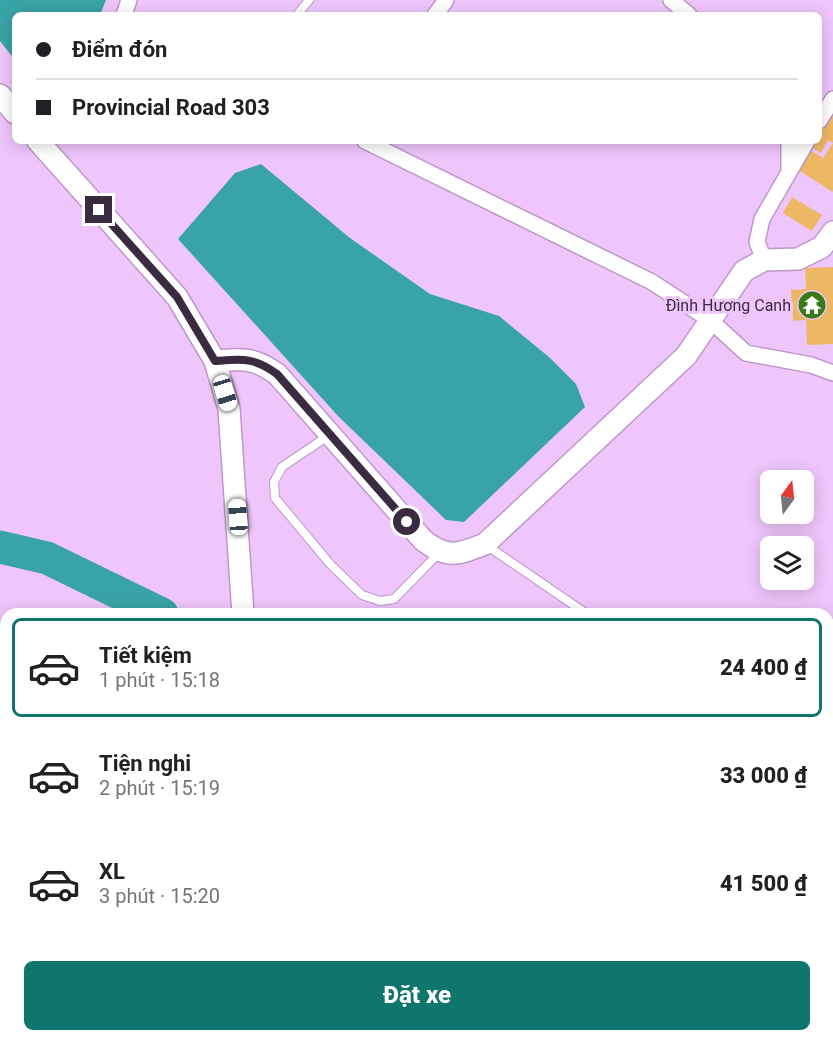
<!DOCTYPE html>
<html lang="vi">
<meta charset="utf-8">
<style>
body{margin:0;font-family:Roboto,sans-serif;background:#f2f2f2;color:#202124;height:100vh;display:flex;flex-direction:column;font-size:22px;white-space:nowrap}
*{box-sizing:border-box;margin:0}
p{font-size:20px;color:#757577}
.icon{flex:none;width:33px;height:33px;fill:none;stroke:currentColor;stroke-width:2;stroke-linecap:round;stroke-linejoin:round}
.map{position:relative;flex:1;overflow:hidden}
.drawer{position:absolute;left:0px;top:608px;width:834px;height:434px;display:flex;flex-direction:column;background:#fff;border-radius:18px 18px 0 0;box-shadow:0 3px 15px #0003}
.drawer>*{flex:none}
.guide{position:absolute;left:12px;top:12px;width:810px;height:132px;border-radius:9px;box-shadow:0 3px 15px #0003;display:grid;align-content:center;height:132px;padding:0 24px;background:#fff}
.needle{width:39px;rotate:15deg}
.tools{position:absolute;left:760px;top:470px;display:grid;gap:12px}
.tools a{display:grid;place-items:center;width:54px;height:54px;border-radius:9px;background:#fff;box-shadow:0 3px 15px #0003;font-size:30px}
.end{position:absolute;width:27px;height:27px;margin:-14px;border:8px solid #3b2b40;background:#fff;box-shadow:0 0 0 3px #fff}
.from{border-radius:50%}
.car{position:absolute;width:18px;height:36px;margin:-18px -9px;border-radius:8px;box-shadow:0 0 4px 2px #0007;background:linear-gradient(#fff 24%,#345 0 40%,#fff 0 76%,#345 0 86%,#fff 0)}
.guide b{display:flex;align-items:center;gap:21px;height:57px;font-size:22px}
.guide b+b{border-top:2px solid #e0e0e0}
.guide i{width:15px;height:15px;background:#202124}
ul{padding:10px 0 0;list-style:none}
li{display:flex;align-items:center;gap:18px;height:99px;margin:0 12px 9px;padding:0 12px;border:3px solid transparent;border-radius:9px}
li div{flex:1}
li b{display:block;font-size:22px}
li em{font-style:normal;font-weight:800}
li.selected{border-color:#0f766e}
li>.icon{width:54px;height:54px;stroke-width:1.5}
.button{display:flex;gap:12px;margin-top:auto;padding:12px 24px}
.button a{flex:1;height:69px;border-radius:9px;background:#0f766e;color:#fff;font-size:24px;font-weight:800;line-height:69px;text-align:center}
.map>svg:first-child{display:block}
</style>
<div class="map">
<svg width="833" height="1040" viewBox="0 0 833 1040">
<rect width="100%" height="100%" fill="#efc6fc"/>
<path fill="#39a4a7" d="M0,0H106L100,15H15V60L0,41Z
M261,164L350,238L430,294L499,316L549,357L576,384L585,407L464,522L446,520L338,416L178,239L235,173Z"/>
<g fill="none" stroke-linecap="round" stroke-linejoin="round">
<path stroke="#39a4a7" stroke-width="33" d="M0,547L47,558L162,614
M642,1035L644,1040"/>
</g>
<path fill="#edb863" d="M833,110V143L828,140L821,153L811,147L814,141H819V133Z
M833,143V192L798,170L810,150L823,158Z
M792,197L822,215L812,231L783,213Z
M833,267V344L807,345L806,320L793,321L791,290L806,289L805,268Z
M353,1035H481L478,1040H361Z"/>
<g fill="none" stroke-linecap="round" stroke-linejoin="round">
<g stroke="#be97cb" stroke-width="10">
<path id="lane" d="M297,15L309,0
M328,436L282,467L274,482L275,498L331,565L362,595L380,601L394,599L439,553
M486,545L587,614"/>
</g>
<g stroke="#be97cb" stroke-width="18">
<path id="street" d="M671,0L689,15
M124,15L129,0
M435,15L446,0
M819,121L833,99
M365,141L652,282L710,320L746,353L811,365L833,373
M789,141V172
M764,260L757,242L762,219L807,141
M828,786L833,780
M828,880L833,876
M828,994L833,990
M748,1035L750,1040
M234,1040L237,1035
M771,1040L777,1035"/>
</g>
<g stroke="#be97cb" stroke-width="24">
<path id="secondary" d="M0,95L15,113
M38,141L177,297L215,361L229,409L243,614
M215,361C242,359 254,357 277,374L423,540C447,559 457,555 485,544L686,356L744,271L764,260L798,259L822,247L833,232
M259,1035V1040"/>
</g>
<use href="#lane" stroke="#fff" stroke-width="8"/>
<use href="#street" stroke="#fff" stroke-width="15"/>
<use href="#secondary" stroke="#fff" stroke-width="21"/>
</g>
<g fill="none" stroke-linecap="round" stroke-linejoin="round">
<path stroke="#3b2b40" stroke-width="8" d="M99,210L177,297L215,361C242,359 254,357 277,374L407,522"/>
</g>
<defs>
<g id="temple-disc" transform="scale(1.5)"><circle r="9.5" fill="#397a19" stroke="#efc6fc"/><path d="M0-6L5-2H3V0L6.5 2.5H4V6H1.5V3h-3V6H-4V2.5H-6.5L-3 0V-2H-5Z" fill="#fff"/></g>
</defs>
<g fill-rule="evenodd">
<use href="#temple-disc" x="812" y="305"/>
</g>
<g text-anchor="middle" dominant-baseline="central" stroke-width="6" stroke-linejoin="round" paint-order="stroke">
<g font-size="16" fill="#3b2b40" stroke="#efc6fc" text-anchor="end">
<text x="791" y="305">Đình Hương Canh</text>
</g>
</g>
</svg>
<div class="tools">
<a><svg class="needle" viewBox="-14 -14 28 28"><path d="M0-13l5 13h-10z" fill="#e53935"/><path d="M0 13l5-13h-10z" fill="#757577"/></svg></a>
<a><svg class="icon" aria-label="layers" viewBox="0 0 24 24"><path d="M12 4l9 5-9 5-9-5zM3 14l9 5 9-5"/></svg></a>
</div>
<i class="end from" style="left:407px;top:522px"></i>
<i class="end" style="left:99px;top:210px"></i>
<i class="car" style="left:225px;top:393px;rotate:163deg"></i>
<i class="car" style="left:238px;top:517px;rotate:356deg"></i>
<div class="guide">
<b><i class="from"></i>Điểm đón</b>
<b><i></i>Provincial Road 303</b>
</div>
<section class="drawer">
<ul>
<li class="selected"><svg class="icon" aria-label="car" viewBox="0 0 24 24"><path d="M5 17H2v-5l4-1 3-4h7l3 4 3 1v5h-3M9 17h6M6 11h13"/><circle cx="7" cy="17" r="2"/><circle cx="17" cy="17" r="2"/></svg><div><b>Tiết kiệm</b><p>1 phút · 15:18</p></div><em>24 400 ₫</em></li>
<li><svg class="icon" aria-label="car" viewBox="0 0 24 24"><path d="M5 17H2v-5l4-1 3-4h7l3 4 3 1v5h-3M9 17h6M6 11h13"/><circle cx="7" cy="17" r="2"/><circle cx="17" cy="17" r="2"/></svg><div><b>Tiện nghi</b><p>2 phút · 15:19</p></div><em>33 000 ₫</em></li>
<li><svg class="icon" aria-label="car" viewBox="0 0 24 24"><path d="M5 17H2v-5l4-1 3-4h7l3 4 3 1v5h-3M9 17h6M6 11h13"/><circle cx="7" cy="17" r="2"/><circle cx="17" cy="17" r="2"/></svg><div><b>XL</b><p>3 phút · 15:20</p></div><em>41 500 ₫</em></li>
</ul>
<div class="button"><a>Đặt xe</a></div>
</section>
</div>
